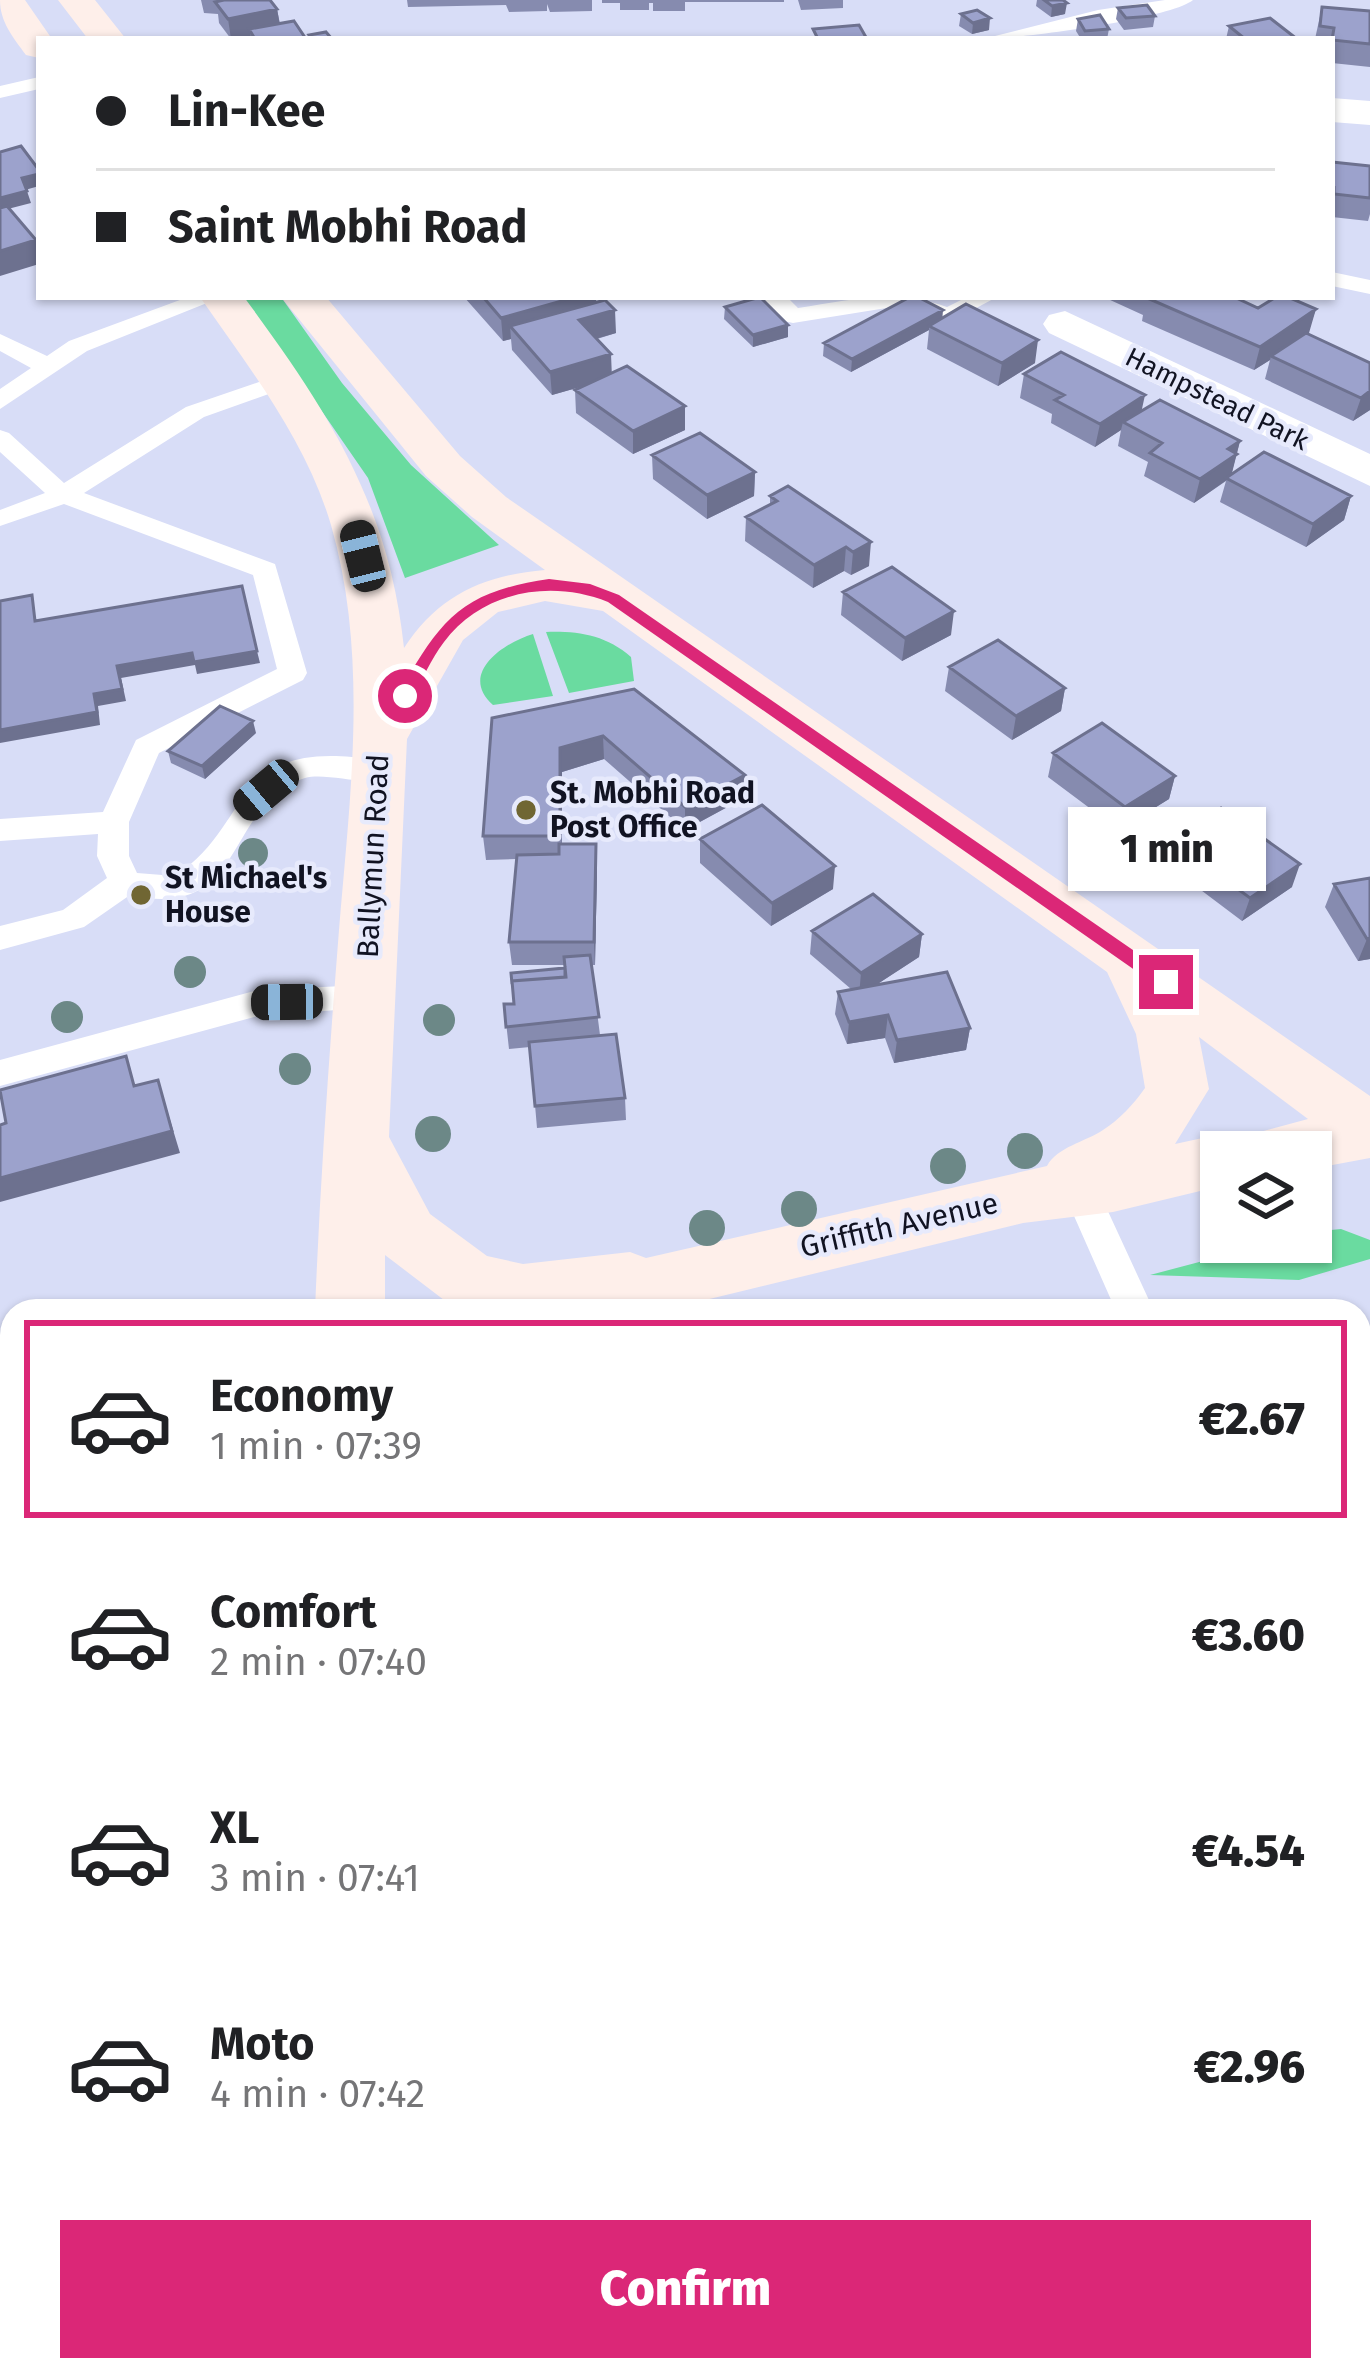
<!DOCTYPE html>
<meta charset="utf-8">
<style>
body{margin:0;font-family:"Fira Sans",sans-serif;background:#f2f2f2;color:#202124;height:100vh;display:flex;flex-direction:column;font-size:45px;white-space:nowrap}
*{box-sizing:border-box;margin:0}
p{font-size:39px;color:#757577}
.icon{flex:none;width:66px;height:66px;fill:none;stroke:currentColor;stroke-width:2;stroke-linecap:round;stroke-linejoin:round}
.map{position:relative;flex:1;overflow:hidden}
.drawer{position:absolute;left:0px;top:1299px;width:1371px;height:1083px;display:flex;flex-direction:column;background:#fff;border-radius:36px 36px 0 0;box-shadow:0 3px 9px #0004}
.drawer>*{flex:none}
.top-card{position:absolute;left:36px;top:36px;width:1299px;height:264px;border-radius:0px;box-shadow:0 3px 9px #0004;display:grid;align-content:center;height:264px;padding:0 60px;background:#fff}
.buttons{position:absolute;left:1200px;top:1131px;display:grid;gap:24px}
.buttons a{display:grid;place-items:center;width:132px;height:132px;border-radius:0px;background:#fff;box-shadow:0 3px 9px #0004;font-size:60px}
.end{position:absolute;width:54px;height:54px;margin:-27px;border:15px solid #db2777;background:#fff;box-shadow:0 0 0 6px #fff}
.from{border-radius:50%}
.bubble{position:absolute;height:84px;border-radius:0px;background:#fff;box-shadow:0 3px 9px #0004;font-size:39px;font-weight:800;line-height:84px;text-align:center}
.car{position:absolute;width:36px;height:72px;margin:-36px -18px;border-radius:15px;box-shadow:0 0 9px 3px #0007;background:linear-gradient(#222 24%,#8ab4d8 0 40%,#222 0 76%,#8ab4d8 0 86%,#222 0)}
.top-card b{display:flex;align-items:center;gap:42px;height:114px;font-size:45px}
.top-card b+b{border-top:3px solid #e0e0e0}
.top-card i{width:30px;height:30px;background:#202124}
ul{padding:21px 0 0;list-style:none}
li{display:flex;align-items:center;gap:36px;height:198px;margin:0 24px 18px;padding:0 36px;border:6px solid transparent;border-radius:0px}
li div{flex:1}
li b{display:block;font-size:45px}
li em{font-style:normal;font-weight:800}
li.current{border-color:#db2777}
li>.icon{width:108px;height:108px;stroke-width:1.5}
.primary-button{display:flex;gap:24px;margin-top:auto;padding:24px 60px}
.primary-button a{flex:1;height:138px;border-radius:0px;background:#db2777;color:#fff;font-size:48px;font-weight:800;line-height:138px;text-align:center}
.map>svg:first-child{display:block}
</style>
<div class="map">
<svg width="1370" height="2380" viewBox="0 0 1370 2380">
<rect width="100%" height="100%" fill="#d8ddf7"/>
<path fill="#6adba0" d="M243,297H281L342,383L411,465L499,545L405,578L368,478Z
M546,632C578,631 606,635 631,657L634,681L569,693Z
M533,634L553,696L493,705C458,674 503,643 533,634Z
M1341,1229L1370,1240V1259L1299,1280L1150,1275L1275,1242H1311V1232Z"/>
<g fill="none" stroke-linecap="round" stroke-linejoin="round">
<path fill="#fff" fill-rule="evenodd" d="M1165,0H1193C1170,19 1018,39 983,39L1098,10Z
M39,77V89L0,98V86Z
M1332,272L1370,280V294L1332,286Z
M188,297H222L87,351L0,409V389L31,368L0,351V334L47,356L69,341Z
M761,297H787L798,308C849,300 897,289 947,307L967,297H997L948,323L899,306L793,323L784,321Z
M282,374L291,376L294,381L291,386L204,417L84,493L275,564L307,673L303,680L159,753L129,822V856L137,873L175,876C250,827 230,746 352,757C368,759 385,756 395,770C379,793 331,771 305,778C224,803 248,922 130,895L84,927L0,950V926L63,910L107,878L97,856L98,834L0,841V819L103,812L136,740L277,669L253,575L64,504L0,526V510L45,493L0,452V430L9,433L64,483L186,407Z
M365,985L377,989L382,998L377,1007L258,1016L0,1086V1060L258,990Z
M1081,1176L1094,1181L1154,1311H1116L1063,1191L1068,1181Z
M569,2370H716L712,2380H573Z
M1003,2370H1065L1069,2380H1007Z"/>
<path fill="#fff" fill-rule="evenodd" d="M1332,98L1370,101V125L1332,122Z
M1065,311L1370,454V486L1049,333L1043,324L1049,315Z"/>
<path fill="#fff" fill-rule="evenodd" d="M185,2370H282L278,2380H181Z"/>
<path fill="#feefea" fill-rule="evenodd" d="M0,0H25L52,39H39V58L26,55C13,37 0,22 0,0Z
M58,0H95L126,39H88Z
M200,297H244C328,411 389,504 404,648C438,596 483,575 545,570L472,517L426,476L281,297H326L460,456L506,497L1370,1096V1158L1311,1169V1152H1221V1186L1113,1212L1023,1223L660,1311H478L444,1300L385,1255V1311H315C320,1184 329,1057 339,930C350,796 369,657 331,525C306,440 250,369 200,297ZM545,601L603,611L1107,972L1136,1034L1145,1088C1133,1105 1120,1119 1103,1130C1085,1142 1057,1147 1047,1166L646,1258L630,1252L523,1264L487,1256L430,1214L389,1137L407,739L463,640L498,612ZM1199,1037L1308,1119L1252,1134L1246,1145L1221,1134L1175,1144L1209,1089Z
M12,1425V1489L0,1493V1429Z"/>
</g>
<g fill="#6c8887">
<circle cx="253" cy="853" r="15"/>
<circle cx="190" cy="972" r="16"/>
<circle cx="67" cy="1017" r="16"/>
<circle cx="439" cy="1020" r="16"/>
<circle cx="295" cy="1069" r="16"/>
<circle cx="433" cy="1134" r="18"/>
<circle cx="1025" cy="1151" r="18"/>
<circle cx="948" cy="1166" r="18"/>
<circle cx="799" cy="1209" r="18"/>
<circle cx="707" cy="1228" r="18"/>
</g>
<path fill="#868baf" d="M201,0H270L277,9L280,24L306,39H251V37L231,39L219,23L218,14L204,13Z
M407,0H592V11L550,12L547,4V11L509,12L506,5L408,7Z
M602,0H784V2H685V11H653V3H649V10H620V3H602Z
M798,0H851H843V8L801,10Z
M1037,0H1063L1065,14L1051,17L1036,6Z
M1322,7L1370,11V67L1332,63V39H1315Z
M1118,8L1155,16L1153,27L1124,30L1116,19Z
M961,14L989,30L972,34L959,26Z
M1078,19L1109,29L1107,39H1081L1076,31Z
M1229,26L1297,39H1226Z
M1332,162L1370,166V214L1368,221L1332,217Z
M464,297H596V302L616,333L597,339L611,373L685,430L633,454L576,413L575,390L583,386L552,395L512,350L511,339L503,341Z
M1108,297H1234L1258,308L1316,309L1307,334L1370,363V410L1353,421L1265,379L1270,360L1254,370L1142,321L1143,315L1108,299Z
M725,307L788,325V337L753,347L724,319Z
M942,318L1035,363L998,386L927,349L929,330L851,372L823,356L824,343Z
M1024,374L1240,441L1231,475L1351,496L1344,520L1306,547L1220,502L1226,481L1194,503L1144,476L1148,462L1118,446L1121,430L1095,447L1051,423L1052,414L1020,398Z
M652,455L755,472L754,496L707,519L653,479Z
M788,486L869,566L851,575L844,571L813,588L745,541L746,517L770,505V496Z
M843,592L951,635L902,661L841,615Z
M949,667L1065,688L1061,711L1012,740L945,691Z
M634,689L744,798L685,830L604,759L562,772V844L597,868L595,965H591L600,1035L625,1098L626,1120L537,1128L530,1047L509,1049L504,1004H514L565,968L564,965H512L509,942L516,859L486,860L483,836Z
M256,733L205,779L171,763L168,751Z
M1053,753L1175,776L1169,799L1119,830L1048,777Z
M700,839L833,889L771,926L700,863Z
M1171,840L1292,887L1242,921L1165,863Z
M1370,878V959L1358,961L1325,907L1334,884Z
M812,931L922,934L919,957L876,985L970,1028L966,1050L894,1063L885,1038L847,1044L835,1014L838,992L851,989L810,954Z
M1370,1352V1439L1359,1430V1361Z
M1370,1459V1491L1359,1482V1475Z"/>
<path fill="#6d718f" d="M1067,3L1065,14L1051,17L1052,6Z
M277,9L281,31L249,29L251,37L231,39L228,19Z
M990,18L989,30L972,34L973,23Z
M39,174V186L25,190L22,178Z
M27,191L31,203L0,211V198Z
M36,240L39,252V264L0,276V251Z
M576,297H596L597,315L510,326L511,339L503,341L501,318Z
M1316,309L1309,333L1274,357L1271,356L1270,360L1254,370L1260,347Z
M615,310L616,333L581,343L579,320Z
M943,310L942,323L929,326V330L851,372L852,359Z
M788,325V337L753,347V335Z
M1038,340L1035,363L998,386L1002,363Z
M611,354L612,378L552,395L550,372Z
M1370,391V410L1353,421L1361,398Z
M1145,395L1140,418L1123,422L1121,430L1095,447L1100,424Z
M685,406V430L633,454V431Z
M1240,441L1231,477L1194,503L1200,479L1228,449Z
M755,472L754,496L707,519V495Z
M1351,496L1344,520L1306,547L1313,524Z
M871,542L869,566L851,575L853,552Z
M846,547L844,571L813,588L814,565Z
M954,611L951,635L902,661L905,638Z
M257,651L260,663L197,674L195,665L121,678L126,701L98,706L100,725L0,743V730L94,694L117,666L192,653Z
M1065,688L1061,711L1012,740L1016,716Z
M253,721L256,733L205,779L202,766Z
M603,736L604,759L562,772V859L560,748Z
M745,775L744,798L685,830V807Z
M1175,776L1169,799L1119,830L1125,807Z
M596,844L597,868L595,965L594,942Z
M1300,864L1292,887L1242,921L1250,898Z
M835,866L833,889L771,926L772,903Z
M922,934L919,957L859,996L861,973Z
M1370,938V959L1358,961L1367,939Z
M888,1015L885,1038L847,1044L849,1022Z
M970,1028L966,1050L894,1063L897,1040Z
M158,1080L180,1153L0,1202V1178Z
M0,1782L12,1796V1801L0,1832Z"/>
<path fill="#9ca2cc" stroke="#6d718f" stroke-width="3" d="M224,0H270L277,9L228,19L215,2Z
M1044,0H1063L1067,3L1052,6Z
M1147,5L1155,16L1126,18L1118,8Z
M1322,7L1370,11V44L1332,40L1334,28L1320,26Z
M977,10L990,18L973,23L961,14Z
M1100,15L1109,29L1085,31L1078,19Z
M1270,18L1297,39H1245L1229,26Z
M294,21L306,39H255L249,29Z
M859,25L867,39H818L813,29Z
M326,32L332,39H312L309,35Z
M21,146L39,170V174L22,178L27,191L0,198V152Z
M1332,162L1370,166V198L1334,194V187L1332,186Z
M7,206L36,240L0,251V208Z
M483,297H576L501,318Z
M760,297L788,325L753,335L725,307Z
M910,297H918L943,310L852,359L824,343Z
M1148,297H1234L1258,308L1276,297H1288L1316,309L1260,347L1147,298Z
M605,300L615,310L579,320L611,354L550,372L510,326Z
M966,304L1038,340L1002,363L929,326Z
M1306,333L1370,363V391L1361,398L1271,356Z
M1061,352L1145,395L1100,424L1055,400L1064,395L1024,374Z
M627,366L685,406L633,431L575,390Z
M1160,400L1240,441L1228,449L1237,454L1200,479L1150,453L1162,443L1123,422Z
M700,433L755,472L707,495L652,455Z
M1264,452L1351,496L1313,524L1226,478Z
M788,486L871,542L853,552L846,547L814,565L746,517L777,501L770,496Z
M892,567L954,611L905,638L843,592Z
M242,586L257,651L194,662L192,653L117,666L122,689L94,694L97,712L0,730V601L32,595L35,621Z
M998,640L1065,688L1016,716L949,667Z
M634,689L745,775L685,807L603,736L560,748V836H483L492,718Z
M220,706L253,721L202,766L168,751Z
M1102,723L1175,776L1125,807L1053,753Z
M762,805L835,866L772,903L700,839Z
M1221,808L1300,864L1250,898L1171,840Z
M559,844H596L594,942H509L517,855L559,854Z
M1370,878V938L1367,939L1334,884Z
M873,894L922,934L861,973L812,931Z
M590,955L599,1017L506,1027L504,1004H514L512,981L566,977L564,957Z
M565,968V977L512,981V984L511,973Z
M947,972L970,1028L897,1040L888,1015L849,1022L838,992Z
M616,1034L625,1098L535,1106L529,1042Z
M126,1056L134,1086L158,1080L172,1131L0,1178V1125L6,1123L0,1090Z
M1370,1352V1410L1359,1400V1361Z"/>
<path fill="#db2777" d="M549,579L590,584L619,595L1172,977V987H1159L608,602C551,579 482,591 444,642C431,659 422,681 410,700H399L397,696C440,621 459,592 549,579Z"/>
<g fill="#706633" stroke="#e7eafc" stroke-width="4.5">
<circle cx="526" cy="810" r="12"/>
<circle cx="141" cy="895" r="12"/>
</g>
<g text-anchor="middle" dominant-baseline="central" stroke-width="9" stroke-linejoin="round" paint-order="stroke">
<g font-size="27" fill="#111322" stroke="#e7eafc">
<text transform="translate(1217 399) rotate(26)">Hampstead Park</text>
</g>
<g font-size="30" font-weight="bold" fill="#111322" stroke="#e7eafc" text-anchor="start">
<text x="550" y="793">St. Mobhi Road<tspan x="550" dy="34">Post Office</tspan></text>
<text x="165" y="878">St Michael's<tspan x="165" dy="34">House</tspan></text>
</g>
<g font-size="30" fill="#111322" stroke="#e7eafc">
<text transform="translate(373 856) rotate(-87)">Ballymun Road</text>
<text transform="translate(899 1225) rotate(-13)">Griffith Avenue</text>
</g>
</g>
</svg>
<div class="buttons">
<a><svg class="icon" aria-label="layers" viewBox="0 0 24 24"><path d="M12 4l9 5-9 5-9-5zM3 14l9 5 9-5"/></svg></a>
</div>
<i class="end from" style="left:405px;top:696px"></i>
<i class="end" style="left:1166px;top:982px"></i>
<div class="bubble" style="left:1068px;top:807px;width:198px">1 min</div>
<i class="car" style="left:363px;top:556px;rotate:346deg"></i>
<i class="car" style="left:266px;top:790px;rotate:230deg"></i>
<i class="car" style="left:287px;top:1002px;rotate:269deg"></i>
<div class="top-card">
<b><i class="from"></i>Lin-Kee</b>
<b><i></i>Saint Mobhi Road</b>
</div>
<section class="drawer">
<ul>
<li class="current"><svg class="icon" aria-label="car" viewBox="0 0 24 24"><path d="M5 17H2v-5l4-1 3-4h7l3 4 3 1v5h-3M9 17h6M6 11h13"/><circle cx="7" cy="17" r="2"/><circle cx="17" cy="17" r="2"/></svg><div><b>Economy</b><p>1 min · 07:39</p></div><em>€2.67</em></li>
<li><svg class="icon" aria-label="car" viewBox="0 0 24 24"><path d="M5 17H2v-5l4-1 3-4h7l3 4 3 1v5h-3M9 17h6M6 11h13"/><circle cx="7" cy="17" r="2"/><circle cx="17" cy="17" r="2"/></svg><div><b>Comfort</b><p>2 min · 07:40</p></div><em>€3.60</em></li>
<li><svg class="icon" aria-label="car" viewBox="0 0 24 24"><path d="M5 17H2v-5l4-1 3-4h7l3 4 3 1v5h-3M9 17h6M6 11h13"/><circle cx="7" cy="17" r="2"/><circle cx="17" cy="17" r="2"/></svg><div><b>XL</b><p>3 min · 07:41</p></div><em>€4.54</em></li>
<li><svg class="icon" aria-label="car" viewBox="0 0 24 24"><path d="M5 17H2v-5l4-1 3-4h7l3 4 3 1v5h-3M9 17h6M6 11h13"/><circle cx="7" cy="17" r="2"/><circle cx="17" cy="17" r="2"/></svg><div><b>Moto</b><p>4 min · 07:42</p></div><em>€2.96</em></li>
</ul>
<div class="primary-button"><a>Confirm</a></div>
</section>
</div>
